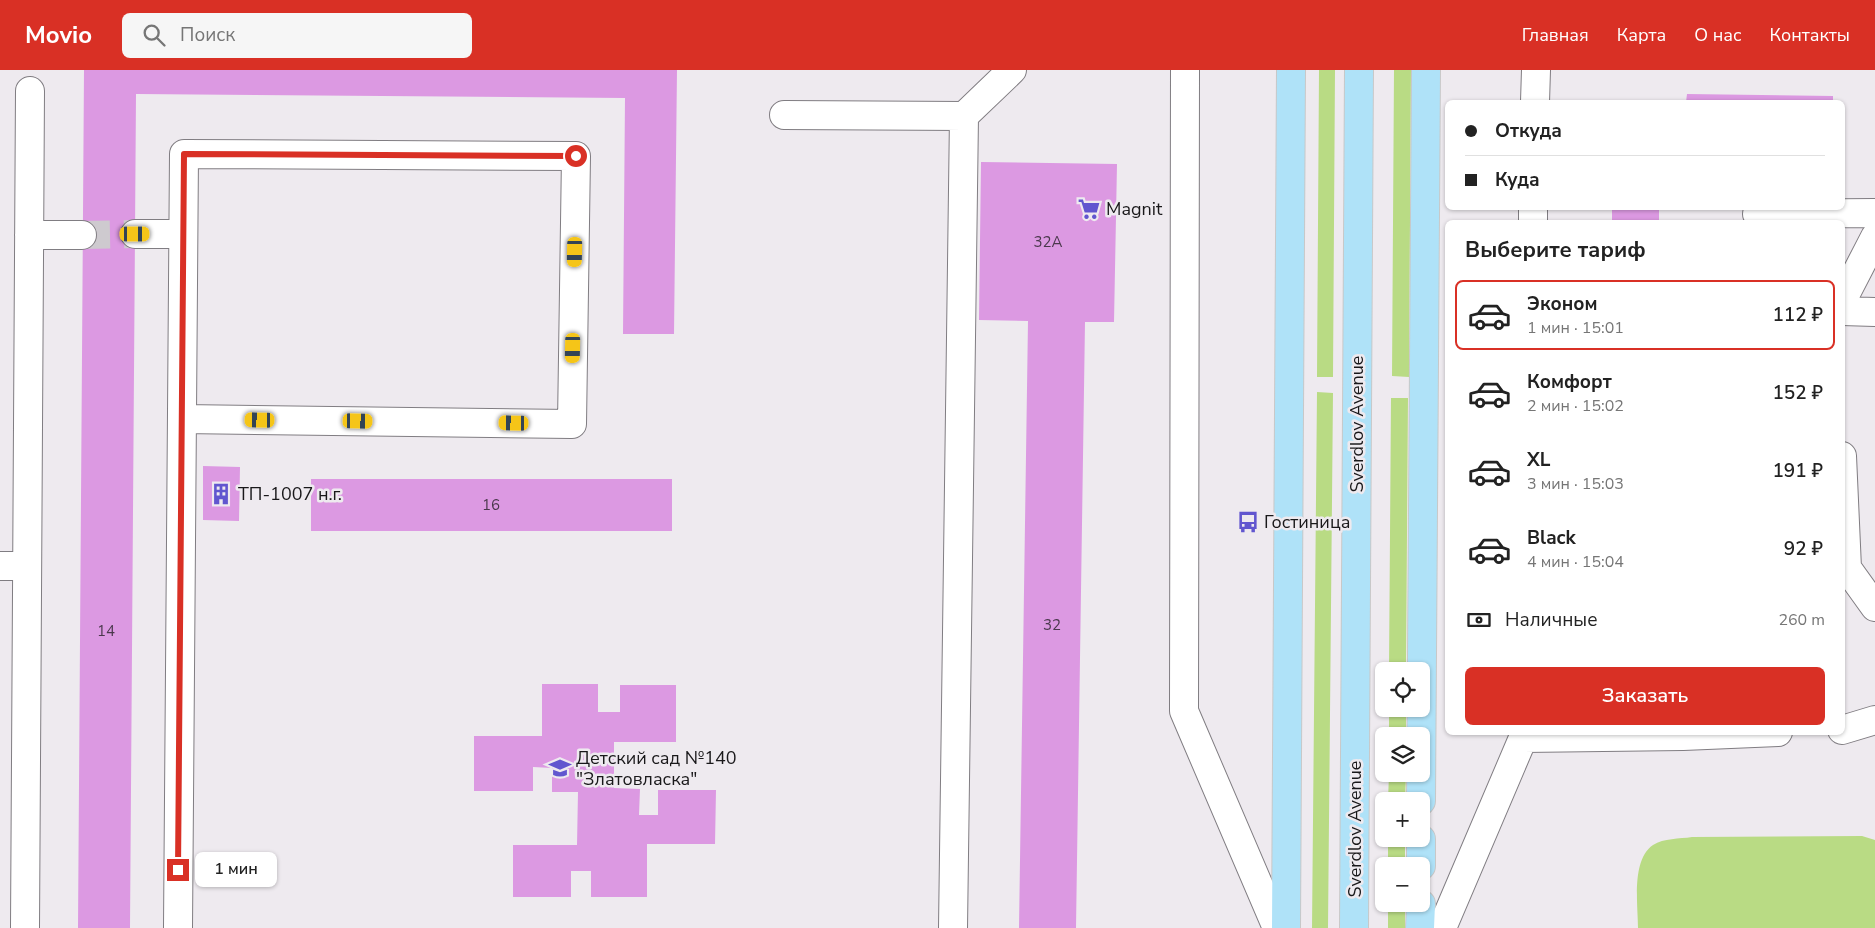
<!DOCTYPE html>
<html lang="ru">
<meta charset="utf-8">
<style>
body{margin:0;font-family:"Nunito Sans",sans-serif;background:#f6f6f6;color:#222;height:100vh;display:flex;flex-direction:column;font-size:19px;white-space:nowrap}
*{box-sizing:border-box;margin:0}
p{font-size:16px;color:#767676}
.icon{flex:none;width:28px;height:28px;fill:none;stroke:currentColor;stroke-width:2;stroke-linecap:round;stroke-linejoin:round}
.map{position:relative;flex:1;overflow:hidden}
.sheet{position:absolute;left:1445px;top:150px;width:400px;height:515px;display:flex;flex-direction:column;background:#fff;border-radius:8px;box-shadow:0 1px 4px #0004}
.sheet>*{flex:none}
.banner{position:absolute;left:1445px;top:30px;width:400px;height:110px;border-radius:8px;box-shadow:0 1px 4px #0004;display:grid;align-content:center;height:110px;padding:0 20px;background:#fff}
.fabs{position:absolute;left:1375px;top:592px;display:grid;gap:10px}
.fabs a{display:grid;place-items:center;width:55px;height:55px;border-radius:8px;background:#fff;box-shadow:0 1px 4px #0004;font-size:25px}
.end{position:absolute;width:22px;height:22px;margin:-11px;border:6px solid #d93025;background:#fff;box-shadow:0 0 0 2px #fff}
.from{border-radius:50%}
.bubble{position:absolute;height:35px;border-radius:8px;background:#fff;box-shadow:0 1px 4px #0004;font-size:16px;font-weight:600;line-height:35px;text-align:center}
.car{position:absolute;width:15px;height:30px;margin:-15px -8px;border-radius:6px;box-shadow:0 0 4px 1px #0007;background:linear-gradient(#f5c518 24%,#345 0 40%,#f5c518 0 76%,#345 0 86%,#f5c518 0)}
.banner b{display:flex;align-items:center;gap:18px;height:48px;font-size:19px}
.banner b+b{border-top:1px solid #e0e0e0}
.banner i{width:12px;height:12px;background:#222}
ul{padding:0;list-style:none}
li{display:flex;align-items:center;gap:15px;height:70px;margin:0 10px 8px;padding:0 10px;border:2px solid transparent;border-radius:8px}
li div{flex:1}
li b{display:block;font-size:19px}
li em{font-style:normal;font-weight:600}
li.selected{border-color:#d93025}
li>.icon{width:45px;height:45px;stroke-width:1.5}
h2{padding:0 20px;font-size:22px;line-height:60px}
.pay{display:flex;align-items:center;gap:12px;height:55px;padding:0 20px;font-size:19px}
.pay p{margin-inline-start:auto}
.cta{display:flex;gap:10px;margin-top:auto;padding:10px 20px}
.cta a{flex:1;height:58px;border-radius:8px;background:#d93025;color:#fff;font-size:20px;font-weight:600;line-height:58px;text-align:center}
header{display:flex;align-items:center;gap:30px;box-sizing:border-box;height:70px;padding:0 25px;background:#d93025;color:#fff}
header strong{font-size:24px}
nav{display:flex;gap:28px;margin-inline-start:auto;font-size:18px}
.search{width:350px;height:45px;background:#f6f6f6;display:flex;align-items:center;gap:12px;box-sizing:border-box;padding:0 18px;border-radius:8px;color:#767676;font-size:19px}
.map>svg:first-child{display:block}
</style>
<header>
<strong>Movio</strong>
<div class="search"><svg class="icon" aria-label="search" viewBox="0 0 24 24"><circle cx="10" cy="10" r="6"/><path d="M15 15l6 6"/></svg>Поиск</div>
<nav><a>Главная</a><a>Карта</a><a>О нас</a><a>Контакты</a></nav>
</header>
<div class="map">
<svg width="1875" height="858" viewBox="0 0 1875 858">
<rect width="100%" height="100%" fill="#eeeaef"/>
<path fill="#b9db84" d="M1319,0H1335L1333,307H1317Z
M1394,0H1411L1409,307L1392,306Z
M1317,322L1333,323L1328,858H1312Z
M1391,328H1408L1406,601H1389Z
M1389,639H1406V666H1389Z
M1389,704H1406L1405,731H1388Z
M1862,766L1875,770V858H1638C1638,835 1631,790 1653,775C1664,768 1679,769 1692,767Z
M1388,769H1405V796H1388Z
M1388,834H1405V858H1388Z"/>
<path fill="#dc99e2" d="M84,0H677L674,264H623L625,28L136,24L130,858H78Z
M1687,24L1833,26V32H1686Z
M981,92L1117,94L1114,252H1085L1076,858H1019L1028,251L979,250Z
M1612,138H1659V152H1612Z
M203,396L240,397L239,451L203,450Z
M311,409H672V461H311Z
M542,614H598V642H620V615H676V672H614V718L640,719L639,745H658V720H716L715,774H647V827H591V801H571V827H513V775H577L578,722H552V698L533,697V721H474V666H542Z"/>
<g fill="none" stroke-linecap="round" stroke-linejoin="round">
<path stroke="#cecacf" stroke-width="28" stroke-dasharray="28 14" stroke-linecap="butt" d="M82,165L135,164"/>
<g stroke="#807d82" stroke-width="30">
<path id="minor" d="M1185,0L1184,641L1277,858
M1535,32L1536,0
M784,45L964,46
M1757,144L1875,143
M1533,152V138
M135,164H183
M29,165H82
M1842,231L1875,167
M1842,241L1875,242
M1842,386L1847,498L1842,499
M0,496H27
M1847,498L1875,537
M1842,660L1875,650
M1523,668L1683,666L1778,662
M25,858L30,21
M178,858L184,84L576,86L572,354L182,349
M953,858L964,46L1012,0
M1442,858L1523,668L1524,662"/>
</g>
<g stroke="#c8c8c8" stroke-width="30">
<path id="major" d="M1421,731L1426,0
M1421,796V769
M1286,858L1291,0
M1354,858L1359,0
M1420,858L1421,834"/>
</g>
<use href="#minor" stroke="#fff" stroke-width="28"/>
<use href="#major" stroke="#afe2f8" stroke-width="28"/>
</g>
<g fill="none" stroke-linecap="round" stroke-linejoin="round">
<path stroke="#d93025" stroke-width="6" d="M178,800L184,84L576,86"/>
</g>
<defs>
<g id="supermarket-bare" transform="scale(1.725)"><path d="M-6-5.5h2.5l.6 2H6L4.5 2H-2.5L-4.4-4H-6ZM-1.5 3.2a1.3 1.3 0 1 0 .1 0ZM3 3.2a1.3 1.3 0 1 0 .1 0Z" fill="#6156cf" stroke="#eeeaef" stroke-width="2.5" paint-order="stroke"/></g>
<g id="building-bare" transform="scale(1.725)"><path d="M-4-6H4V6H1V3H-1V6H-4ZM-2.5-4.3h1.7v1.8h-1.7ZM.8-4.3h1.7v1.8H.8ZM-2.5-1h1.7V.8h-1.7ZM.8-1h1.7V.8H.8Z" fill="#6156cf" stroke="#eeeaef" stroke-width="2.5" paint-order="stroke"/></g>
<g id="bus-bare" transform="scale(1.725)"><path d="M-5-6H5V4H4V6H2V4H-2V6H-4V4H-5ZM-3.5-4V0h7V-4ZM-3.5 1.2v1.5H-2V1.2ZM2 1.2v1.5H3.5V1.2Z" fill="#6156cf" stroke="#eeeaef" stroke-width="2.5" paint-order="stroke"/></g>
<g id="school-bare" transform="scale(1.725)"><path d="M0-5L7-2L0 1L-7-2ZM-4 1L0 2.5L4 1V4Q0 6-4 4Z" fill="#6156cf" stroke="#eeeaef" stroke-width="2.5" paint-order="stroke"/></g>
</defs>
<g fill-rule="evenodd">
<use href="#supermarket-bare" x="1089" y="139"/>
<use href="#building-bare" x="221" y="424"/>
<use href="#bus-bare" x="1248" y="452"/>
<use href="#school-bare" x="560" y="698"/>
</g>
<g text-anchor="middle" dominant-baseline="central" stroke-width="5" stroke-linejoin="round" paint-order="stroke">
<g font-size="15" fill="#4a384c">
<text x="1048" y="172">32А</text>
<text x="491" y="435">16</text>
<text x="1052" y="555">32</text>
<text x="106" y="561">14</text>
</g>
<g font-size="18" fill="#19181a" stroke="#eeeaef" text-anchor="start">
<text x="1106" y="139">Magnit</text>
<text x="238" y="424">ТП-1007 н.г.</text>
<text x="1264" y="452">Гостиница</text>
<text x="576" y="688">Детский сад №140<tspan x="576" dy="21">"Златовласка"</tspan></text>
</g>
<g font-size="18" fill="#19181a" stroke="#eeeaef">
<text transform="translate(1357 354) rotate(-90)">Sverdlov Avenue</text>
<text transform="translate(1355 759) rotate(-90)">Sverdlov Avenue</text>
</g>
</g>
</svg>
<div class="fabs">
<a><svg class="icon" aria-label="locate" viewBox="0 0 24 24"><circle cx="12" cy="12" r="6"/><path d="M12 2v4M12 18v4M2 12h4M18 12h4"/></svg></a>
<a><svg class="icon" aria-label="layers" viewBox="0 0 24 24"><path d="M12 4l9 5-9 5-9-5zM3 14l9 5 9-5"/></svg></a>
<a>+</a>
<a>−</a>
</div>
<i class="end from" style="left:576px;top:86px"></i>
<i class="end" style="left:178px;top:800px"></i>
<div class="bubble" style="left:195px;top:782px;width:82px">1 мин</div>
<i class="car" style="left:135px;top:164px;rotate:90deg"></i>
<i class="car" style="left:575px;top:182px;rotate:181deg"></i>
<i class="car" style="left:573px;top:278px;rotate:181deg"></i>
<i class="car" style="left:260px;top:350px;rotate:271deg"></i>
<i class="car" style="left:358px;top:351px;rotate:91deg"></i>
<i class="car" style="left:514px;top:353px;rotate:271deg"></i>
<div class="banner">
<b><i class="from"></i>Откуда</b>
<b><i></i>Куда</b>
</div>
<section class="sheet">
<h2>Выберите тариф</h2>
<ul>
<li class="selected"><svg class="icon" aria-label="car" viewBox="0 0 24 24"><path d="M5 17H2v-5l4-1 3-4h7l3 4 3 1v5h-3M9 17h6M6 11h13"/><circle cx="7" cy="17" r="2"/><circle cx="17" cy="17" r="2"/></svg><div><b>Эконом</b><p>1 мин · 15:01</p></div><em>112 ₽</em></li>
<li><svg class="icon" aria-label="car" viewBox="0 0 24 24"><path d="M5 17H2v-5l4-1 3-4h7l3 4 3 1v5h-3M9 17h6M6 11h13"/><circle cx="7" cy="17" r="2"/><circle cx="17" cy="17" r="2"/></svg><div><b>Комфорт</b><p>2 мин · 15:02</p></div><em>152 ₽</em></li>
<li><svg class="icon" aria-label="car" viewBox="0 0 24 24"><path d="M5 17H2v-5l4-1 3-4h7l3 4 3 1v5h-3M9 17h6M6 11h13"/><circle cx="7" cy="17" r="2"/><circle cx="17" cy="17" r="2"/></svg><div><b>XL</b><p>3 мин · 15:03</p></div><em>191 ₽</em></li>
<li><svg class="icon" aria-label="car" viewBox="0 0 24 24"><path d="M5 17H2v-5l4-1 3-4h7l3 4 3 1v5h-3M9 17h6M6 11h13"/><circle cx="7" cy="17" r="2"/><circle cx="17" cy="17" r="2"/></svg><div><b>Black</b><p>4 мин · 15:04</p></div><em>92 ₽</em></li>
</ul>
<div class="pay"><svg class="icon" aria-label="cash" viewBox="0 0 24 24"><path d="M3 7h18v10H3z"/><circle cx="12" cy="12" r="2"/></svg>Наличные<p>260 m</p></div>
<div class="cta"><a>Заказать</a></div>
</section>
</div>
